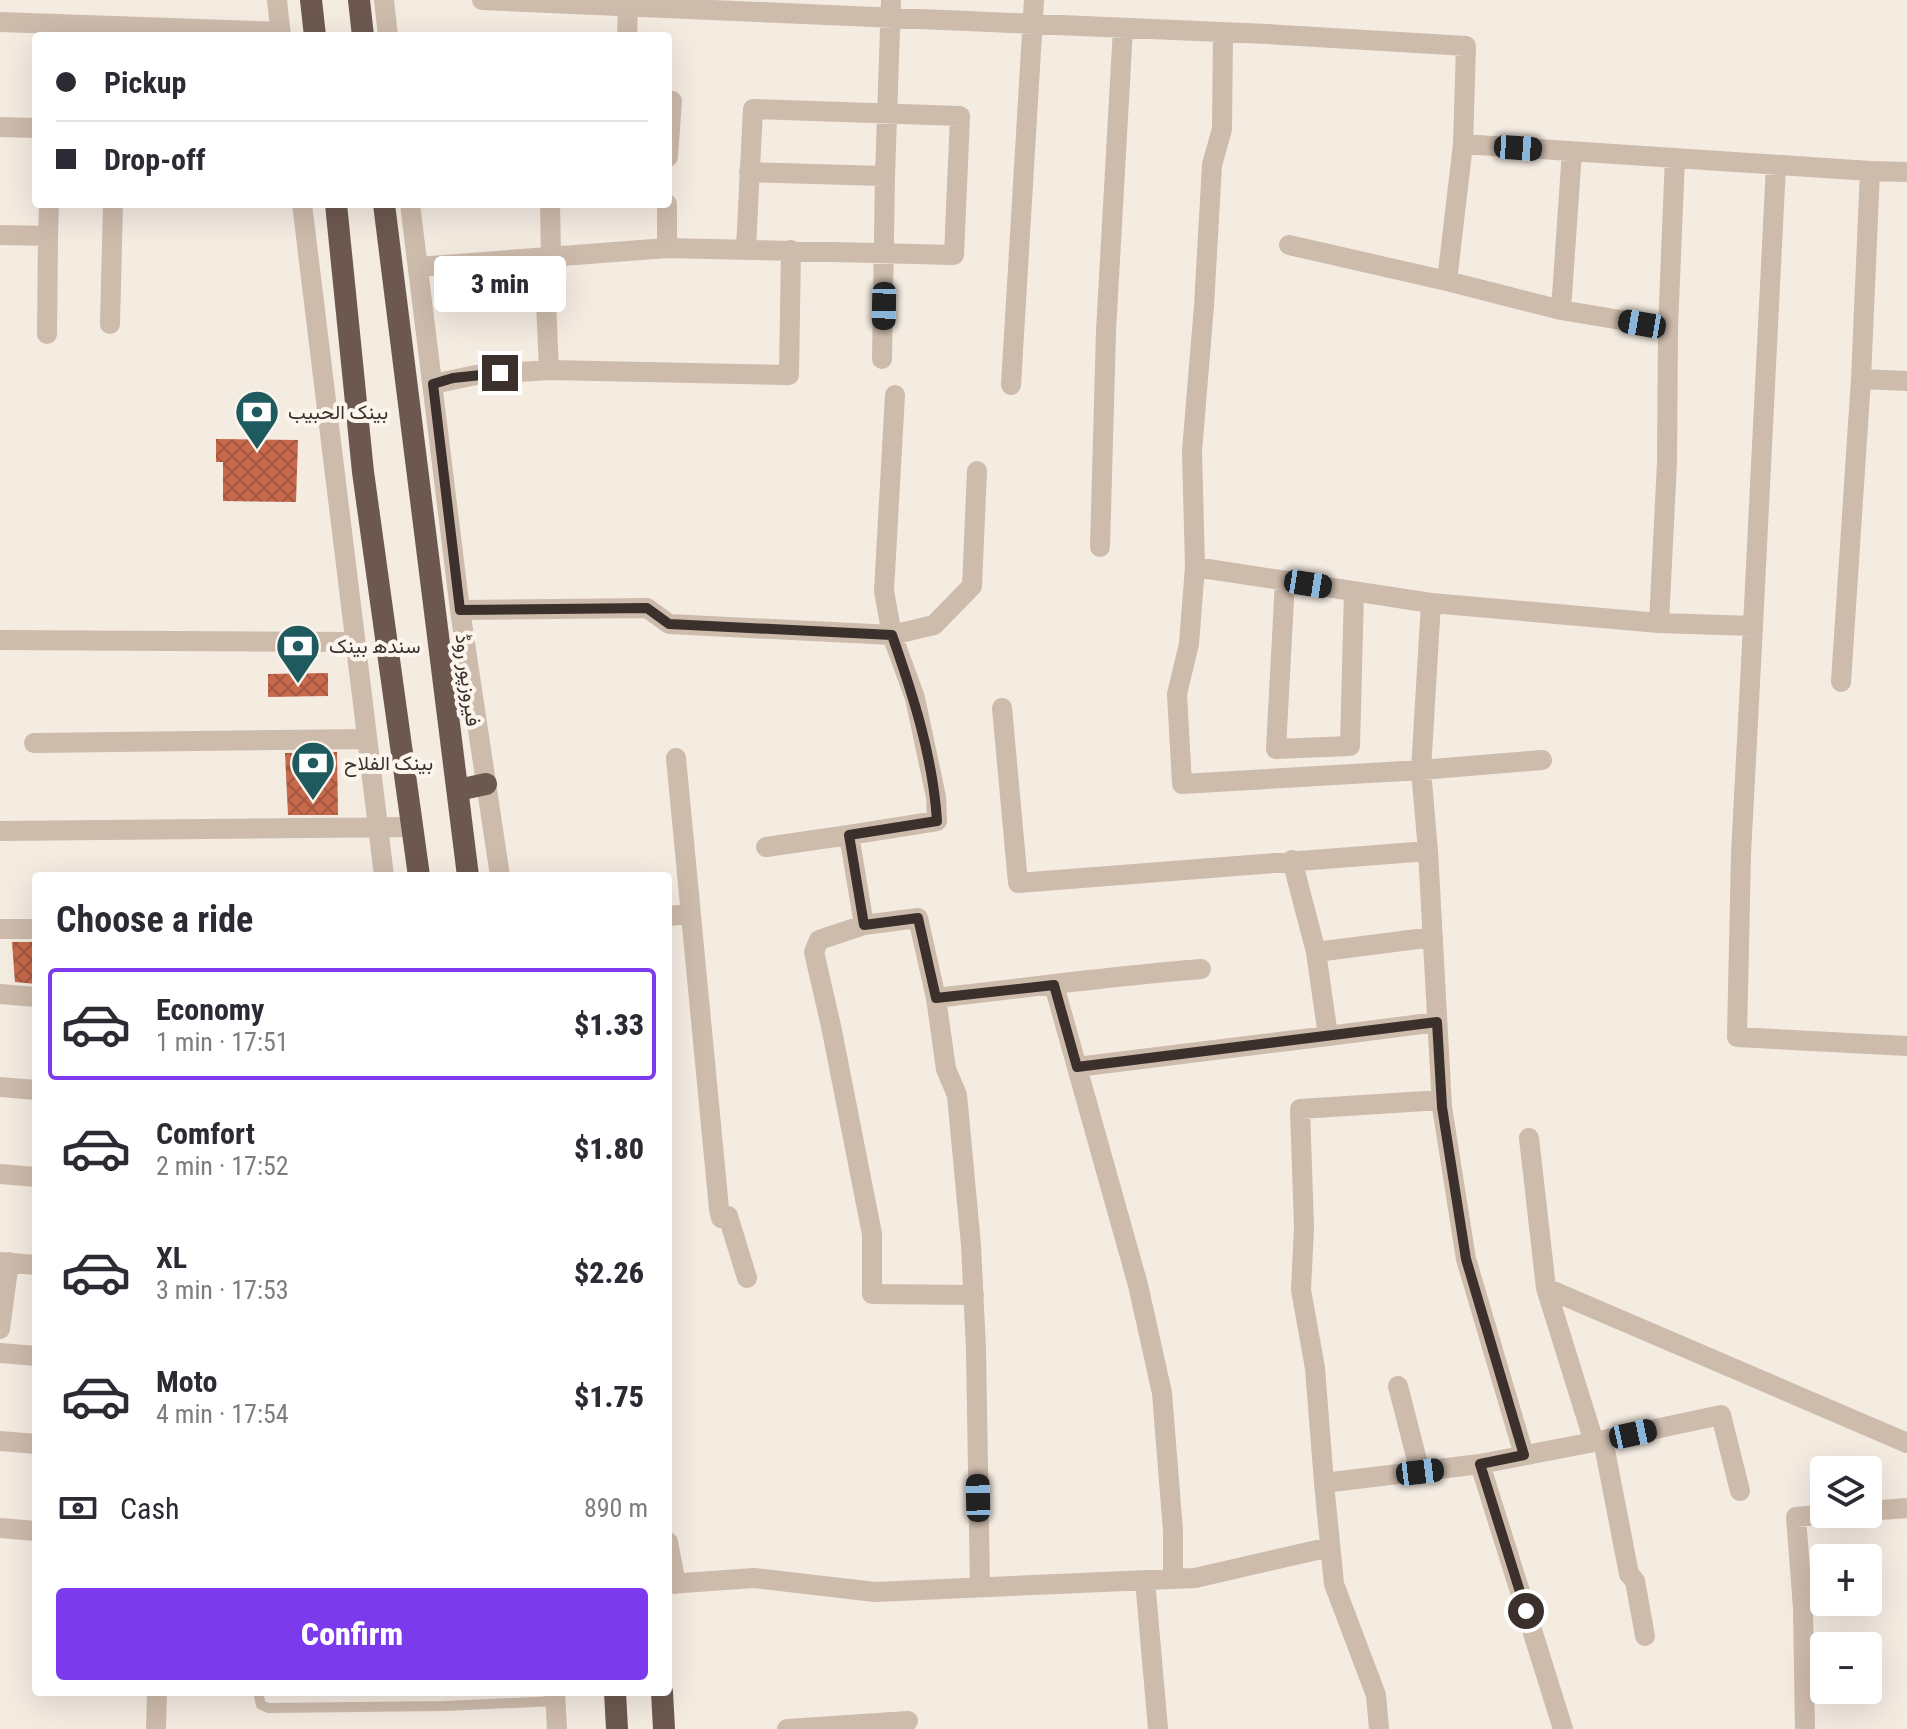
<!DOCTYPE html>
<meta charset="utf-8">
<style>
body{margin:0;font-family:"Roboto Condensed",Vazirmatn,sans-serif;background:#f2f2f3;color:#2b2b33;height:100vh;display:flex;flex-direction:column;font-size:30px;white-space:nowrap}
*{box-sizing:border-box;margin:0}
p{font-size:26px;color:#7c7c81}
.icon{flex:none;width:44px;height:44px;fill:none;stroke:currentColor;stroke-width:2;stroke-linecap:round;stroke-linejoin:round}
.map{position:relative;flex:1;overflow:hidden}
.details{position:absolute;left:32px;top:872px;width:640px;height:824px;display:flex;flex-direction:column;background:#fff;border-radius:8px;box-shadow:0 8px 32px #0002}
.details>*{flex:none}
.top-card{position:absolute;left:32px;top:32px;width:640px;height:176px;border-radius:8px;box-shadow:0 8px 32px #0002;display:grid;align-content:center;height:176px;padding:0 24px;background:#fff}
.buttons{position:absolute;left:1810px;top:1456px;display:grid;gap:16px}
.buttons a{display:grid;place-items:center;width:72px;height:72px;border-radius:8px;background:#fff;box-shadow:0 8px 32px #0002;font-size:40px}
.end{position:absolute;width:36px;height:36px;margin:-18px;border:10px solid #3b302b;background:#fff;box-shadow:0 0 0 4px #fff}
.from{border-radius:50%}
.bubble{position:absolute;height:56px;border-radius:8px;background:#fff;box-shadow:0 8px 32px #0002;font-size:26px;font-weight:800;line-height:56px;text-align:center}
.car{position:absolute;width:24px;height:48px;margin:-24px -12px;border-radius:10px;box-shadow:0 0 6px 2px #0007;background:linear-gradient(#222 24%,#8ab4d8 0 40%,#222 0 76%,#8ab4d8 0 86%,#222 0)}
.top-card b{display:flex;align-items:center;gap:28px;height:76px;font-size:30px}
.top-card b+b{border-top:2px solid #e1e1e2}
.top-card i{width:20px;height:20px;background:#2b2b33}
ul{padding:0;list-style:none}
li{display:flex;align-items:center;gap:24px;height:112px;margin:0 16px 12px;padding:0 8px;border:4px solid transparent;border-radius:8px}
li div{flex:1}
li b{display:block;font-size:30px}
li em{font-style:normal;font-weight:800}
li.selected{border-color:#7c3aed}
li>.icon{width:72px;height:72px;stroke-width:1.5}
h2{padding:0 24px;font-size:36px;line-height:96px}
.pay{display:flex;align-items:center;gap:20px;height:88px;padding:0 24px;font-size:30px}
.pay p{margin-inline-start:auto}
.cta{display:flex;gap:16px;margin-top:auto;padding:16px 24px}
.cta a{flex:1;height:92px;border-radius:8px;background:#7c3aed;color:#fff;font-size:32px;font-weight:800;line-height:92px;text-align:center}
.map>svg:first-child{display:block}
</style>
<div class="map">
<svg width="1907" height="1729" viewBox="0 0 1907 1729">
<defs>
<pattern id="building-cross-hatch" width="8" height="8" patternUnits="userSpaceOnUse" patternTransform="scale(2)"><rect width="8" height="8" fill="#c8694b"/><path d="M0 0l8 8M0 8l8-8" fill="none" stroke="#a4573f"/></pattern>
</defs>
<rect width="100%" height="100%" fill="#f4ebe1"/>
<path fill="url(#building-cross-hatch)" d="M216,439L298,440L296,502L223,501V462H216Z
M328,673V696L268,697V674Z
M337,752L338,815H288L285,753Z
M12,942H36V984L15,982Z"/>
<g fill="none" stroke-linecap="round" stroke-linejoin="round">
<path stroke="#cdbbac" stroke-width="10" d="M258,1692L261,1705L268,1708L445,1706L556,1701"/>
<path stroke="#cdbbac" stroke-width="20" d="M277,0L281,36
M384,0L388,36
M482,0L1267,34L1466,46L1463,144
M0,22L281,32
M1223,32L1222,129L1212,165L1204,306L1192,451L1195,567L1431,603L1421,770L1542,760
M627,36L628,6
M0,127L36,128
M668,157L672,101
M749,172L885,176L882,359
M1907,172L1870,171L1861,379L1907,381
M885,176L891,0
M302,204L384,876
M410,204L460,610L500,876
M550,204L551,257
M667,204V248
M0,235L48,236L49,204
M1289,245L1447,281L1463,144L1870,171
M544,257L549,370L789,375L791,250
M418,267L667,248L954,255L960,116L753,109L746,248
M1447,281L1561,310L1668,328L1675,158
M1561,310L1572,151
M110,324L113,204
M47,334L48,236
M433,384L476,375L549,370
M1011,385L1034,0
M1100,547L1106,331L1123,28
M1285,581L1276,749L1350,746L1354,591
M1431,603L1659,623L1753,626L1741,854L1737,1037L1907,1046
M460,610L647,608L669,624L892,635L934,625L972,586L977,471
M1659,623L1667,462L1668,328
M1753,626L1776,165
M0,640L355,642
M1841,682L1861,379
M1002,708L1018,883L1428,851L1421,770L1182,784L1177,694L1189,644L1195,567
M34,743L367,739
M676,758L719,1209L721,1218L728,1216L747,1278
M0,831L413,827
M849,835L937,821L936,797L915,698L892,635L884,591L895,395
M766,847L849,835L864,925L918,918L936,998
M1428,851L1442,1107L1466,1259L1524,1455
M1292,860L1316,952
M668,916L690,914
M864,925L819,940L814,952L831,1026L872,1234V1294L974,1295
M0,929H36
M1433,937L1316,952L1328,1036L1437,1022
M1054,985L1138,1285L1162,1393L1173,1531V1579
M0,994L36,997
M1077,1067L1328,1036
M0,1087L36,1090
M1441,1100L1300,1109L1304,1227L1301,1290L1315,1368L1324,1483L1480,1464L1594,1442L1546,1288L1529,1138
M0,1174L36,1177
M0,1262L36,1265
M1546,1288L1907,1443
M0,1329L9,1262
M0,1353L36,1356
M1398,1386L1420,1472
M1603,1440L1629,1574L1635,1581L1645,1636
M0,1441L36,1444
M1594,1442L1721,1415L1740,1491
M1480,1464L1563,1729
M1324,1483L1334,1584L1376,1695L1379,1729
M1868,1511L1907,1508
M0,1528L36,1531
M668,1542L676,1584
M1145,1580L1158,1729
M668,1584L754,1578L875,1592L1195,1578L1330,1547
M980,1588L976,1349L971,1245L957,1095L946,1069L936,998C1025,988 1112,976 1201,969
M555,1692L557,1729
M156,1729L157,1692
M787,1729L908,1721
M1805,1729L1803,1608L1796,1517L1828,1514"/>
<path stroke="#6c584f" stroke-width="22" d="M311,0L315,36
M359,0L363,36
M336,204L363,472L419,876
M384,204L468,876
M458,790L486,784
M615,1692L617,1729
M662,1692L664,1729"/>
</g>
<g fill="none" stroke-linecap="round" stroke-linejoin="round">
<path stroke="#3b302b" stroke-width="10" d="M500,373L453,378L433,384L460,610L647,608L669,624L892,635C913,695 933,757 937,821L849,835L864,925L918,918L936,998L1054,985L1077,1067L1437,1022L1442,1107L1466,1259L1524,1455L1480,1464L1526,1611"/>
</g>
<defs>
<g id="bank-pin" transform="scale(2.3)"><path d="M0 17L-7.5 6A9.5 9.5 0 1 1 7.5 6Z" fill="#1f5a5e" stroke="#fbf5ee"/><path d="M-6-4H6V4H-6ZM0-2.3a2.3 2.3 0 1 0 0 4.6a2.3 2.3 0 1 0 0-4.6Z" fill="#fff"/></g>
</defs>
<g fill-rule="evenodd">
<use href="#bank-pin" x="257" y="412"/>
<use href="#bank-pin" x="298" y="646"/>
<use href="#bank-pin" x="313" y="763"/>
</g>
<g text-anchor="middle" dominant-baseline="central" stroke-width="8" stroke-linejoin="round" paint-order="stroke">
<g font-size="20" fill="#3b302b" stroke="#fbf5ee" text-anchor="start">
<text x="288" y="412">بينک الحبيب</text>
<text x="329" y="646">سندھ بینک</text>
<text x="344" y="763">بینک الفلاح</text>
</g>
<g font-size="20" fill="#3b302b" stroke="#fbf5ee">
<text transform="translate(468 680) rotate(83)">فیروزپور روڈ</text>
</g>
</g>
</svg>
<div class="buttons">
<a><svg class="icon" aria-label="layers" viewBox="0 0 24 24"><path d="M12 4l9 5-9 5-9-5zM3 14l9 5 9-5"/></svg></a>
<a>+</a>
<a>−</a>
</div>
<i class="end from" style="left:1526px;top:1611px"></i>
<i class="end" style="left:500px;top:373px"></i>
<div class="bubble" style="left:434px;top:256px;width:132px">3 min</div>
<i class="car" style="left:1518px;top:148px;rotate:94deg"></i>
<i class="car" style="left:884px;top:306px;rotate:181deg"></i>
<i class="car" style="left:1642px;top:324px;rotate:280deg"></i>
<i class="car" style="left:1308px;top:584px;rotate:99deg"></i>
<i class="car" style="left:1633px;top:1434px;rotate:78deg"></i>
<i class="car" style="left:1420px;top:1472px;rotate:83deg"></i>
<i class="car" style="left:978px;top:1498px;rotate:359deg"></i>
<div class="top-card">
<b><i class="from"></i>Pickup</b>
<b><i></i>Drop-off</b>
</div>
<section class="details">
<h2>Choose a ride</h2>
<ul>
<li class="selected"><svg class="icon" aria-label="car" viewBox="0 0 24 24"><path d="M5 17H2v-5l4-1 3-4h7l3 4 3 1v5h-3M9 17h6M6 11h13"/><circle cx="7" cy="17" r="2"/><circle cx="17" cy="17" r="2"/></svg><div><b>Economy</b><p>1 min · 17:51</p></div><em>$1.33</em></li>
<li><svg class="icon" aria-label="car" viewBox="0 0 24 24"><path d="M5 17H2v-5l4-1 3-4h7l3 4 3 1v5h-3M9 17h6M6 11h13"/><circle cx="7" cy="17" r="2"/><circle cx="17" cy="17" r="2"/></svg><div><b>Comfort</b><p>2 min · 17:52</p></div><em>$1.80</em></li>
<li><svg class="icon" aria-label="car" viewBox="0 0 24 24"><path d="M5 17H2v-5l4-1 3-4h7l3 4 3 1v5h-3M9 17h6M6 11h13"/><circle cx="7" cy="17" r="2"/><circle cx="17" cy="17" r="2"/></svg><div><b>XL</b><p>3 min · 17:53</p></div><em>$2.26</em></li>
<li><svg class="icon" aria-label="car" viewBox="0 0 24 24"><path d="M5 17H2v-5l4-1 3-4h7l3 4 3 1v5h-3M9 17h6M6 11h13"/><circle cx="7" cy="17" r="2"/><circle cx="17" cy="17" r="2"/></svg><div><b>Moto</b><p>4 min · 17:54</p></div><em>$1.75</em></li>
</ul>
<div class="pay"><svg class="icon" aria-label="cash" viewBox="0 0 24 24"><path d="M3 7h18v10H3z"/><circle cx="12" cy="12" r="2"/></svg>Cash<p>890 m</p></div>
<div class="cta"><a>Confirm</a></div>
</section>
</div>
